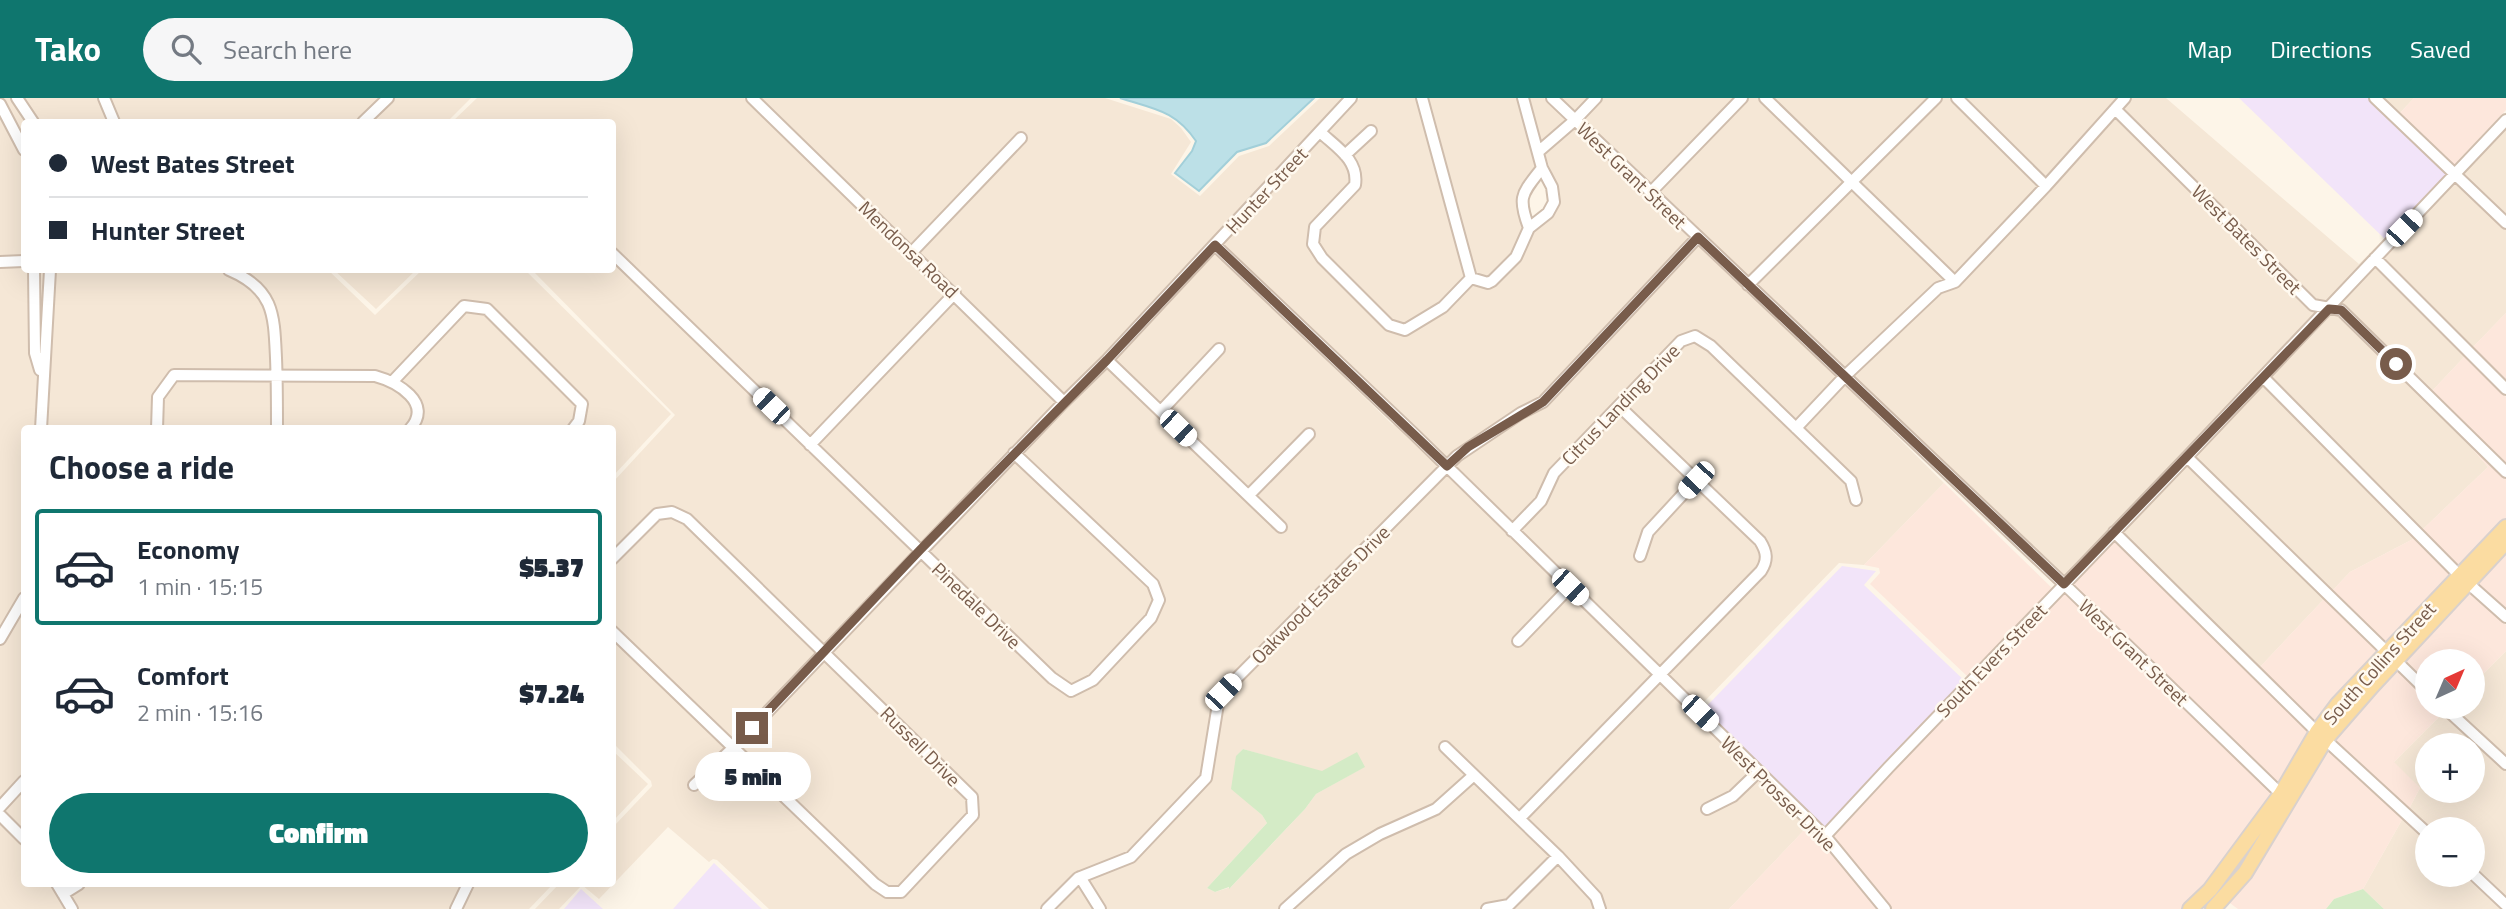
<!DOCTYPE html>
<meta charset="utf-8">
<style>
body{margin:0;font-family:"Titillium Web",sans-serif;background:#f6f6f7;color:#1f2937;height:100vh;display:flex;flex-direction:column;font-size:26px;white-space:nowrap}
*{box-sizing:border-box;margin:0}
p{font-size:23px;color:#747a83}
.icon{flex:none;width:38px;height:38px;fill:none;stroke:currentColor;stroke-width:2;stroke-linecap:round;stroke-linejoin:round}
.map{position:relative;flex:1;overflow:hidden}
.sheet{position:absolute;left:21px;top:327px;width:595px;height:462px;display:flex;flex-direction:column;background:#fff;border-radius:7px;box-shadow:0 7px 28px #0002}
.sheet>*{flex:none}
.guide{position:absolute;left:21px;top:21px;width:595px;height:154px;border-radius:7px;box-shadow:0 7px 28px #0002;display:grid;align-content:center;height:154px;padding:0 28px;background:#fff}
.needle{width:46px;rotate:44deg}
.fabs{position:absolute;left:2415px;top:551px;display:grid;gap:14px}
.fabs a{display:grid;place-items:center;width:70px;height:70px;border-radius:50%;background:#fff;box-shadow:0 7px 28px #0002;font-size:35px}
.end{position:absolute;width:32px;height:32px;margin:-16px;border:9px solid #785c4b;background:#fff;box-shadow:0 0 0 4px #fff}
.from{border-radius:50%}
.bubble{position:absolute;height:49px;border-radius:24px;background:#fff;box-shadow:0 7px 28px #0002;font-size:23px;font-weight:800;line-height:49px;text-align:center}
.car{position:absolute;width:21px;height:42px;margin:-21px -10px;border-radius:9px;box-shadow:0 0 5px 2px #0007;background:linear-gradient(#fff 24%,#345 0 40%,#fff 0 76%,#345 0 86%,#fff 0)}
.guide b{display:flex;align-items:center;gap:24px;height:66px;font-size:26px}
.guide b+b{border-top:2px solid #e0e1e3}
.guide i{width:18px;height:18px;background:#1f2937}
ul{padding:0;list-style:none}
li{display:flex;align-items:center;gap:21px;height:116px;margin:0 14px 10px;padding:0 14px;border:4px solid transparent;border-radius:7px}
li div{flex:1}
li b{display:block;font-size:26px}
li em{font-style:normal;font-weight:800}
li.active{border-color:#0f766e}
li>.icon{width:63px;height:63px;stroke-width:1.5}
h2{padding:0 28px;font-size:32px;line-height:84px}
.button{display:flex;gap:14px;margin-top:auto;padding:14px 28px}
.button a{flex:1;height:80px;border-radius:42px;background:#0f766e;color:#fff;font-size:28px;font-weight:800;line-height:80px;text-align:center}
header{display:flex;align-items:center;gap:42px;box-sizing:border-box;height:98px;padding:0 35px;background:#0f766e;color:#fff}
header strong{font-size:33px}
nav{display:flex;gap:38px;margin-inline-start:auto;font-size:24px}
.search{width:490px;height:63px;background:#f6f6f7;display:flex;align-items:center;gap:18px;box-sizing:border-box;padding:0 24px;border-radius:38px;color:#747a83;font-size:26px}
.map>svg:first-child{display:block}
</style>
<header>
<strong>Tako</strong>
<div class="search"><svg class="icon" aria-label="search" viewBox="0 0 24 24"><circle cx="10" cy="10" r="6"/><path d="M15 15l6 6"/></svg>Search here</div>
<nav><a>Map</a><a>Directions</a><a>Saved</a></nav>
</header>
<div class="map">
<svg width="2506" height="811" viewBox="0 0 2506 811">
<rect width="100%" height="100%" fill="#fdf5e8"/>
<path fill="#f5e7d6" fill-rule="evenodd" d="M0,0H471L447,24H24V172H328L375,217L422,172H525L671,316L613,378L612,331H24V786H553L529,811H0Z
M477,0H744L948,196L810,339L613,147L612,24H452Z
M760,0H1105L1171,21L1181,30L1191,44L1171,76L1200,98L1239,58L1269,48L1320,0H1344L1104,259L1065,297L919,154L1028,40L1021,34L912,147Z
M1360,0H1417L1465,179L1440,206L1405,227L1392,222L1326,157L1318,144L1320,131L1360,87V69L1353,57L1377,33L1371,26L1346,50L1327,33Z
M1428,0H1517L1520,8L1536,70L1520,92L1516,108L1522,131L1511,157L1488,179L1475,176Z
M1528,0H1544L1567,22L1541,45Z
M1560,0H1589L1575,15Z
M1603,0H1735L1651,87L1582,22Z
M1749,0H1758L1844,83L1749,180L1658,93Z
M1773,0H1929L1852,75Z
M1942,0H1949L2039,89L1955,177L1859,82Z
M1964,0H2119L2047,81Z
M2132,0H2166L2359,166L2381,144L2382,145L2327,205L2316,202L2122,10Z
M2383,0H2414L2399,16Z
M2115,18L2309,210L2319,214L2064,479L1852,278L1941,194L1955,191L2054,88Z
M1574,29L1691,140L1540,300L1466,345L1447,361L1222,146L1320,41L1346,66L1351,80L1350,85L1311,128L1308,149L1318,164L1385,231L1395,235L1407,237L1445,214L1472,186L1486,190L1532,134L1551,119L1559,103L1557,88L1544,55Z
M2506,29V117L2462,76Z
M2455,83L2506,132V215L2472,250L2382,160Z
M1851,90L1945,182L1845,271L1756,187Z
M1697,146L1837,279L1796,323L1715,245L1699,232H1693L1677,240L1550,371L1537,400L1513,425L1454,367L1523,319L1546,307Z
M1215,154L1393,327L1395,325L1563,490L1511,543L1518,550L1570,496L1653,577L1521,713L1445,642L1438,650L1467,677L1433,707L1343,752L1286,802L1279,811H769L717,762L713,761L709,764L668,729L599,801L582,787L559,811H535L559,786H612L613,729L652,688L651,683L613,645V384L675,317L532,172H612L613,162L1049,584L1067,598H1072L1094,587L1163,503L1021,355L1107,270L1281,436L1288,429L1257,397L1316,336L1310,329L1250,390L1168,312L1226,250L1219,244L1161,305L1114,262ZM1243,651L1322,674L1357,655L1364,669L1316,696L1305,711L1231,789L1215,794L1207,790L1267,725L1262,717L1253,709L1236,659Z
M2375,168L2465,258L2432,293L2345,208L2339,207Z
M334,172H416L376,211Z
M955,203L1057,304L920,445L817,346Z
M2330,216L2338,217L2457,333L2488,369L2422,432L2270,278Z
M1694,244L1708,252L1846,386L1852,408L1862,405L1856,381L1803,330L1844,286L1944,385L1864,467L1839,465L1700,608L1667,575L1764,477L1771,466V457L1769,447L1764,439L1626,307L1684,247Z
M2263,286L2415,440L2350,474L2331,494L2194,359Z
M1618,315L1689,383L1643,433L1633,461L1643,464L1652,437L1696,390L1756,446L1761,459L1757,470L1660,569L1520,432L1545,405L1558,377Z
M1014,363L1148,489L1153,502L1147,518L1090,578L1072,587L1056,576L927,452Z
M2187,367L2324,501L2259,570L2121,434Z
M2506,553V659L2452,609H2473V586Z
M1660,583L1752,673L1730,694L1701,709L1704,717L1735,703L1759,680L1808,728L1729,811H1605L1600,795L1527,719Z
M2443,615L2506,673V800L2473,769V732L2431,731L2409,711L2420,690L2393,665ZM2427,648H2473V693H2427Z
M612,652L648,686L613,723H612Z
M1474,683L1554,762L1591,802L1594,811H1291L1348,760Z
M2403,720L2427,742V777H2465L2503,811H2384L2363,791Z"/>
<path fill="#fde7dc" d="M2414,0H2506V12L2454,67L2399,16Z
M2506,215V284L2472,250Z
M2465,258L2506,299V366L2432,293Z
M2457,333L2506,381V422L2460,470L2422,432L2488,369Z
M1944,385L2053,491L1968,579L1870,486L1880,475L1879,470L1864,467Z
M2415,440L2453,478L2387,548L2331,494L2350,474Z
M2113,442L2310,636L2280,688L2071,486Z
M2506,451V512L2475,483Z
M2468,491L2506,527V553L2473,586V564H2427V586L2403,563Z
M2063,494L2274,697L2202,793L2183,811H1891L1832,738L1892,672Z
M2324,501L2379,556L2316,627L2259,570Z
M2396,571L2427,600V609H2436L2443,615L2394,664L2420,690L2409,711L2333,641Z
M2326,650L2403,720L2363,791L2334,801L2326,811H2238L2227,803L2296,704Z
M1808,728L1878,811H1729Z"/>
<path fill="#f2e4f9" d="M2239,0H2375L2455,76L2389,145Z
M1842,468L1876,473L1864,487L1968,586L1825,738L1700,615Z
M714,765L762,811H673Z
M581,791L603,811H564Z"/>
<path fill="#d4ebc6" d="M1243,651L1322,673L1357,654L1365,669L1316,696L1305,711L1229,791V789L1215,794L1207,790L1267,725L1262,717L1231,691L1236,658Z
M2363,791L2384,811H2326L2334,801Z"/>
<path fill="#bce0e7" stroke="#a2cfd9" stroke-width="2" d="M1120,0H1314L1266,45L1237,54L1199,93L1175,75L1192,53L1196,43C1175,12 1154,11 1120,0Z"/>
<g fill="none" stroke-linecap="round" stroke-linejoin="round">
<g stroke="#cfbdad" stroke-width="14">
<path id="minor" d="M17,0L33,24
M104,0L114,24
M752,0L1064,304
M1422,0L1471,180
M1552,0L2064,486L2284,699
M1765,0L1955,184
M1957,0L2046,88
M2375,0L2506,125
M0,6L24,52
M2115,11L2313,207L2341,212L2506,374
M363,24L388,0
M1320,34C1336,49 1359,62 1355,87L1315,129L1313,146L1322,160L1389,227L1405,232L1443,209L1471,180L1488,185L1492,183L1516,159L1529,130L1548,115L1554,104L1552,89L1542,70L1523,0
M1538,54L1575,22L1596,0
M1345,57L1371,33
M1651,94L1742,0
M1529,130C1517,98 1522,96 1542,70
M1215,147L1414,336L1825,738L1885,811
M912,154L1021,40
M612,155L1052,580L1071,593L1093,582L1151,520L1159,502L1153,486L1014,355
M2375,160L2506,291
M0,164L24,163
M34,172L35,255L40,272
M229,172C274,191 274,216 276,260C277,283 277,307 277,331
M1748,187L1936,0
M1107,262L1281,429
M2263,279L2460,478L2506,519
M393,283L464,208L487,211L582,306L579,323L573,331
M1161,313L1219,251
M1796,330L1845,278L1938,190L1955,184L2046,88L2125,0
M41,331L50,172
M157,331L158,299L174,277L375,278C397,284 434,305 410,331
M810,347L955,195
M2187,359L2427,593
M1249,397L1309,336
M1512,433L1541,403L1554,375L1681,243L1695,238L1711,248L1851,383L1856,402
M2114,434L2317,634L2427,735
M1640,458L1648,434L1696,382
M612,461L657,416L672,414L687,421L972,699L973,717L901,794H887L875,786L612,533
M0,541L24,500
M1518,543L1570,489
M2444,609L2506,666
M1445,649L1558,758L1596,799L1600,811
M694,687L734,649L1064,304L1107,262L1351,0
M0,709L24,683
M1707,711L1733,698L1759,673
M0,717L24,741
M1520,720L1761,473C1768,462 1767,454 1760,443L1619,308
M1825,738L1889,669L2187,359L2506,22
M2473,776L2506,807
M1080,779L1100,811
M57,786L72,811
M63,796L79,786
M456,811L468,786
M1047,811L1078,780L1131,759L1206,680L1218,606L1223,594L1457,358L1521,315L1543,304L1698,139
M1285,811L1346,756L1380,736L1436,711L1474,677
M1487,811L1509,807L1558,758"/>
</g>
<g stroke="#d9d1cd" stroke-width="18">
<path id="major" d="M2190,811L2210,792L2281,696L2317,634L2338,606L2506,429
M2213,811L2245,775L2325,642L2372,588L2506,444"/>
</g>
<use href="#minor" stroke="#fff" stroke-width="10"/>
<use href="#major" stroke="#fbdca1" stroke-width="14"/>
</g>
<g fill="none" stroke-linecap="round" stroke-linejoin="round">
<path stroke="#785c4b" stroke-width="9" d="M752,630L920,452L1107,262L1215,147L1447,368L1468,349L1543,304L1698,139L2064,486L2329,211L2341,212L2396,266"/>
</g>
<g text-anchor="middle" dominant-baseline="central" stroke-width="5" stroke-linejoin="round" paint-order="stroke">
<g font-size="19" fill="#785c4b" stroke="#fff9ef">
<text transform="translate(1632 77) rotate(44)">West Grant Street</text>
<text transform="translate(1266 92) rotate(-47)">Hunter Street</text>
<text transform="translate(2247 141) rotate(45)">West Bates Street</text>
<text transform="translate(909 151) rotate(44)">Mendonsa Road</text>
<text transform="translate(1620 306) rotate(-46)">Citrus Landing Drive</text>
<text transform="translate(1320 496) rotate(-45)">Oakwood Estates Drive</text>
<text transform="translate(977 507) rotate(44)">Pinedale Drive</text>
<text transform="translate(2134 554) rotate(44)">West Grant Street</text>
<text transform="translate(1991 562) rotate(-46)">South Evers Street</text>
<text transform="translate(2379 565) rotate(-48)">South Collins Street</text>
<text transform="translate(921 648) rotate(45)">Russell Drive</text>
<text transform="translate(1779 695) rotate(45)">West Prosser Drive</text>
</g>
</g>
</svg>
<div class="fabs">
<a><svg class="needle" viewBox="-14 -14 28 28"><path d="M0-13l5 13h-10z" fill="#e53935"/><path d="M0 13l5-13h-10z" fill="#747a83"/></svg></a>
<a>+</a>
<a>−</a>
</div>
<i class="end from" style="left:2396px;top:266px"></i>
<i class="end" style="left:752px;top:630px"></i>
<div class="bubble" style="left:695px;top:654px;width:116px">5 min</div>
<i class="car" style="left:2404px;top:130px;rotate:44deg"></i>
<i class="car" style="left:771px;top:308px;rotate:314deg"></i>
<i class="car" style="left:1178px;top:330px;rotate:134deg"></i>
<i class="car" style="left:1696px;top:382px;rotate:223deg"></i>
<i class="car" style="left:1570px;top:489px;rotate:134deg"></i>
<i class="car" style="left:1223px;top:594px;rotate:44deg"></i>
<i class="car" style="left:1700px;top:615px;rotate:134deg"></i>
<div class="guide">
<b><i class="from"></i>West Bates Street</b>
<b><i></i>Hunter Street</b>
</div>
<section class="sheet">
<h2>Choose a ride</h2>
<ul>
<li class="active"><svg class="icon" aria-label="car" viewBox="0 0 24 24"><path d="M5 17H2v-5l4-1 3-4h7l3 4 3 1v5h-3M9 17h6M6 11h13"/><circle cx="7" cy="17" r="2"/><circle cx="17" cy="17" r="2"/></svg><div><b>Economy</b><p>1 min · 15:15</p></div><em>$5.37</em></li>
<li><svg class="icon" aria-label="car" viewBox="0 0 24 24"><path d="M5 17H2v-5l4-1 3-4h7l3 4 3 1v5h-3M9 17h6M6 11h13"/><circle cx="7" cy="17" r="2"/><circle cx="17" cy="17" r="2"/></svg><div><b>Comfort</b><p>2 min · 15:16</p></div><em>$7.24</em></li>
</ul>
<div class="button"><a>Confirm</a></div>
</section>
</div>
